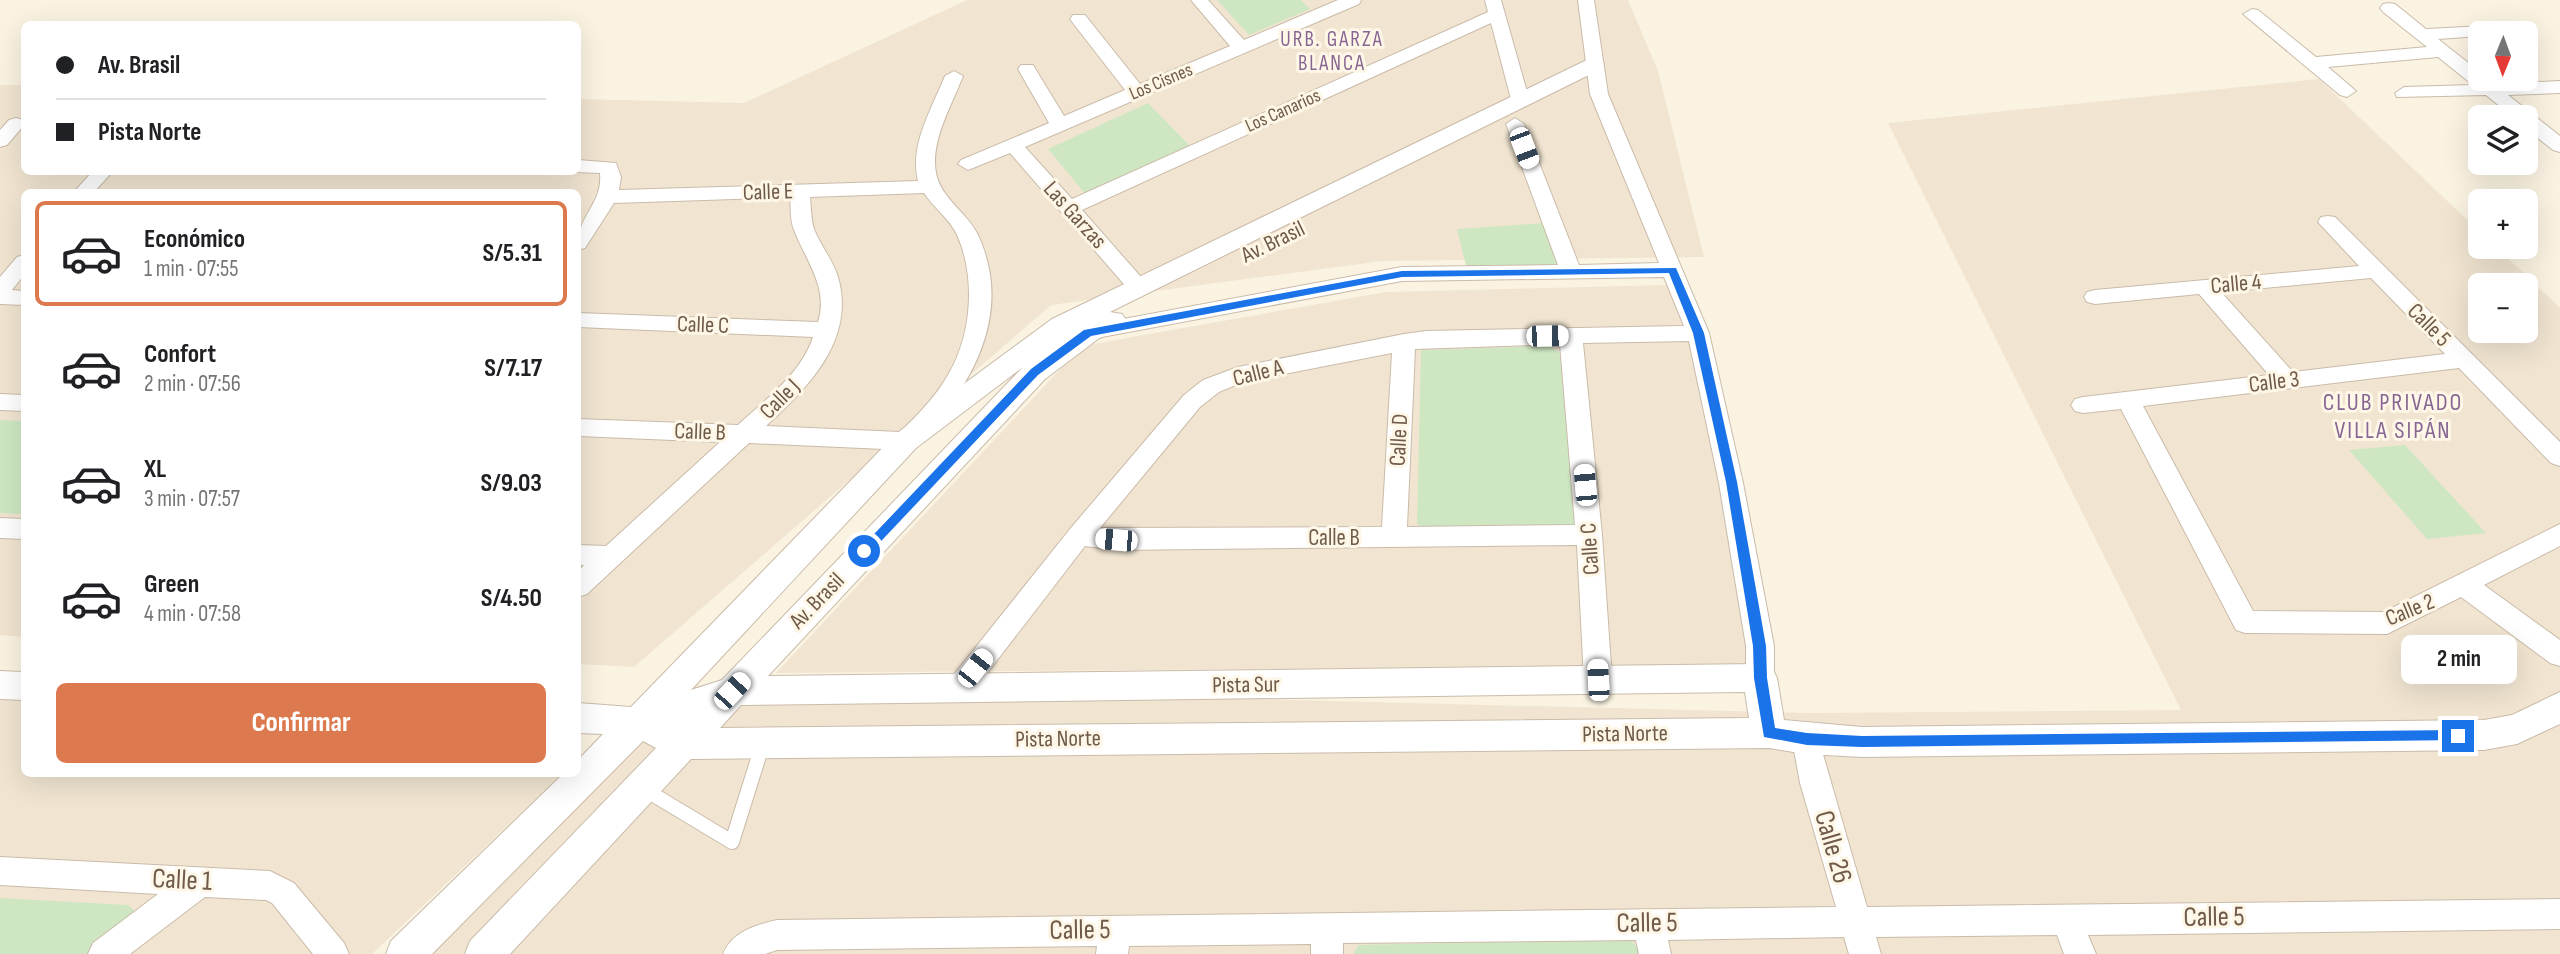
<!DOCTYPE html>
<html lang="es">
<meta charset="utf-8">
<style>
body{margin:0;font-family:"Sofia Sans Condensed",sans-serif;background:#f2f2f2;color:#202124;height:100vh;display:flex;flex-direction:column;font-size:26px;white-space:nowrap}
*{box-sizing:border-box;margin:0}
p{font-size:23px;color:#757577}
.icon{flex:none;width:38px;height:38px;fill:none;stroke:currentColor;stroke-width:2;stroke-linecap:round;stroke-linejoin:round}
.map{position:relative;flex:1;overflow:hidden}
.drawer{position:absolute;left:21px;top:189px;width:560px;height:588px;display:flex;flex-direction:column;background:#fff;border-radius:10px;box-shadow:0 7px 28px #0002}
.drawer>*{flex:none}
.top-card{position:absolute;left:21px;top:21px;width:560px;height:154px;border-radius:10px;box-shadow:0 7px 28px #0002;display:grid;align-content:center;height:154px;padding:0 35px;background:#fff}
.needle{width:46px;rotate:181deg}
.controls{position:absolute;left:2468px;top:21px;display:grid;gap:14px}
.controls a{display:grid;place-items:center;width:70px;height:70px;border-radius:10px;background:#fff;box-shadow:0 7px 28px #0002;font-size:35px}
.end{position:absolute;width:32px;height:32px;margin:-16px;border:9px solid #1a73e8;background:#fff;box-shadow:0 0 0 4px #fff}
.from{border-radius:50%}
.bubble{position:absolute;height:49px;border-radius:10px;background:#fff;box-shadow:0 7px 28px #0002;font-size:23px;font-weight:700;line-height:49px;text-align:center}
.car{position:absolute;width:21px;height:42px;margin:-21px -10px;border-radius:9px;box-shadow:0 0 5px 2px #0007;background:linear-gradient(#fff 24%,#345 0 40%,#fff 0 76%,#345 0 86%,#fff 0)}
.top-card b{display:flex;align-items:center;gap:24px;height:66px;font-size:26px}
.top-card b+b{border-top:2px solid #e0e0e0}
.top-card i{width:18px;height:18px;background:#202124}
ul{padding:12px 0 0;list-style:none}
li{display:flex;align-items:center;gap:21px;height:105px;margin:0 14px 10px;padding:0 21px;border:4px solid transparent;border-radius:10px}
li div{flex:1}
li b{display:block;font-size:26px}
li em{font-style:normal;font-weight:700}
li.selected{border-color:#dd794e}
li>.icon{width:63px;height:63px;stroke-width:1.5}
.cta{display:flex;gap:14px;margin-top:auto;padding:14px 35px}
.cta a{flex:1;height:80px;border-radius:10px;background:#dd794e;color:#fff;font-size:28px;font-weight:700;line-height:80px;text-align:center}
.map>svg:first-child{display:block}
</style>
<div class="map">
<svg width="2560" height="954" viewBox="0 0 2560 954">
<rect width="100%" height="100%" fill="#faf3e2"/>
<path fill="#f1e5d1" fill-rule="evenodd" d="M967,0H1628L1658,71L1704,257L1382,261L1051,305L634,667L578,664V192H24V637L0,635V85H24V172H578V99L744,103Z
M2319,79L2480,232V247H2496L2560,308V954H420L683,685L1813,713L2181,710L1888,123ZM2480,285H2525V331H2480Z
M1667,285L1697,345L1752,665L776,673L1082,346L1386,292Z
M0,694L24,695V774H562L372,954H0Z"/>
<path fill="#cee7c2" d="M1217,0H1301L1310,9L1249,35Z
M1148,103L1190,146L1087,196L1048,149Z
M1545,223L1564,267L1467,270L1457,229Z
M1549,346L1560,353L1576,524L1573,527L1422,529L1417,523L1421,350Z
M0,420L24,421V514L0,513Z
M2405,445L2486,533L2427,539L2349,450Z
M0,898L128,905L134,910L135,914L89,954H0Z
M1623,939L1634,943L1641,954H1353L1359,945Z"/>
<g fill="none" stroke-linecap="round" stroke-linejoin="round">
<g stroke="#cabba9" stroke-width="16">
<path id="service" d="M644,789L732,842L763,743"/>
</g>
<g stroke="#cabba9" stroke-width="2">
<path id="minor" d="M1191,0H1208L1244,40L1338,0H1361L1359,4L1025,147L1072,199L1488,12L1485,0H1501L1529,99L1520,105L1511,99L1491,23L1082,210L1148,285L1145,290H1129L1010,153L968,170L958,164L961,160L1049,123L1018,69L1021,65H1033L1064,116L1125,90L1073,23L1070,19L1073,15H1085L1140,84L1230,46Z
M1578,0H1594L1608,94L1709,333L1743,483L1774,646V678L1770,686L1760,690L1750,686L1746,678V646L1719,483L1689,341L1583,343L1602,535L1612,680L1608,688L1598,692L1588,688L1584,680L1577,545L1116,550L1085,546L968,698L958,702L948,698L944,690L948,682L1070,529L1184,395L1203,380L1238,367L1404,334L1426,331L1684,326L1664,277L1402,281L1091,339L1083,337L1080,332L1083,327L1091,325L1402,267L1558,265L1506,124L1515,118L1524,124L1579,265L1659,263L1590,94ZM1560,344L1575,525L1407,527L1415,349ZM1392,353L1382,527L1100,528L1200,407L1219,392L1243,382Z
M2389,3L2395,4L2426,29L2525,24L2528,28L2519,33H2480V36L2438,39L2480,72V79H2488L2494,84L2560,81V93L2508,95L2560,136V152L2553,150L2525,128V117H2513L2486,95L2397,97L2395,93L2404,87L2473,85L2438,57L2328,67L2356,91L2347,97L2340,95L2243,14L2252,9L2258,10L2316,57L2427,47L2383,12L2380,8L2383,4Z
M954,71L963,76C952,105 930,141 936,173C941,199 967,212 978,235C1015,315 970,390 914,447L906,450L749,443L587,594L578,597V572L584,565H578V545L606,546L720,442L578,436V419L738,425C765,400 801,374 813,337L578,327V313L818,322C829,288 806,261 794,230C790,220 791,208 790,197L614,203L585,248L578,250C575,216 603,206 600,173L576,172L578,160L616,163L621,177L619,190L918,181C909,145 932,108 945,76ZM924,193C934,208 950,219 957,235C976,277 972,335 948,375C936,396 918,415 900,432L766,426C809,387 856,339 838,277C833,260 820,245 814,229C811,219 811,207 810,197Z
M16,118L23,120L24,125L7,145L0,147V130L9,120Z
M92,172H112L94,192H74Z
M2328,216L2335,217L2560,442V466L2551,463L2459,368L2143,406L2253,611L2384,612L2560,524V546L2484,585L2560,640V666L2550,663L2461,597L2387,634L2245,633L2236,630L2121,409L2083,413L2075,411L2071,405L2075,399L2083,397L2269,375L2199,294L2095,304L2087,302L2084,297L2087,292L2095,290L2359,266L2318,222L2321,217ZM2371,278L2445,354L2293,372L2221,292Z
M24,255V275L12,290L24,291V305L0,304V277L17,257Z
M0,394L24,395V411L0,410Z
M0,518L24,519V539L0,538Z
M1806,727L1816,730L1867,907L2560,899V929L2088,935L2096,954H2064L2057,935L1876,937L1881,954H1849L1844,937L1668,940L1671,954H1639L1636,940L1343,943V954H1311V944L1129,946L1128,954H1096L1097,946L777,950L765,954H723C732,932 755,925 777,920L1836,907L1800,783L1792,739L1796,730Z
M0,857L270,871L294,883L344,943L349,954H313L272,903L266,900L205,897L130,954H88L93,943L158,894L0,885Z"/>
</g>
<g stroke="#cabba9" stroke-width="2">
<path id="tertiary" d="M1593,57L1601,59L1604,64L1601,69L1110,312L1122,314L1126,320L1122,326L1098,339L1045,379L768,676L1760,664L1772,668L1777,678L1784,720L1862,727L2484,720L2512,715L2560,692V724L2517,744L2484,750L1862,757L1806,754L1769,748L691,759L510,954H465L470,941L656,748L643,741L432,954H386L391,941L563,774H578V760L603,734L578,733V703L631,707L896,434L1052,319ZM1023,367L722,680L691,690L916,448ZM1745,692L1749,718L720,728L741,705Z
M0,671L24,672V700L0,699Z"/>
</g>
<use href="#service" stroke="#fff" stroke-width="14"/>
<use href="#minor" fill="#fff" fill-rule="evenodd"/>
<use href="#tertiary" fill="#fff" fill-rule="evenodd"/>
</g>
<path fill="#1a73e8" d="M1676,268L1704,333L1737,482L1766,646L1767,678L1775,728L1807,733L1862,736L2458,730L2465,736L2463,740L1862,747L1807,745L1764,737L1754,678L1753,646L1726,482L1693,333L1669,273L1402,277L1091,336L1038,375L868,555H860L858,551L1031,369L1084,330L1402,271Z"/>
<g text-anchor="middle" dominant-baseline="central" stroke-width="6" stroke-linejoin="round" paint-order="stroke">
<g font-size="19" fill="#705b4a" stroke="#fef7e7">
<text transform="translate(1161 82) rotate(-23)">Los Cisnes</text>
<text transform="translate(1283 111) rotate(-24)">Los Canarios</text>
</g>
<g font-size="21" letter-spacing="2" fill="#876693" stroke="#fef7e7">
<text x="1332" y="39">URB. GARZA<tspan x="1332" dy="24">BLANCA</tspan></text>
</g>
<g font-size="23" fill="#705b4a" stroke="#fef7e7">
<text transform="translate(768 192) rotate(-2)">Calle E</text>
<text transform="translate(1075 215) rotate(48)">Las Garzas</text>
<text transform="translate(1273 242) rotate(-26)">Av. Brasil</text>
<text transform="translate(2236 284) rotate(-5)">Calle 4</text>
<text transform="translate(703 325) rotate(2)">Calle C</text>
<text transform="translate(2429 325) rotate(45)">Calle 5</text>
<text transform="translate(1258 373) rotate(-14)">Calle A</text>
<text transform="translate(2274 382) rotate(-7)">Calle 3</text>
<text transform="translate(780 399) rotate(-45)">Calle J</text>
<text transform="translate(700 432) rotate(2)">Calle B</text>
<text transform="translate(1399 440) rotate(-87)">Calle D</text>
<text x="1334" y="538">Calle B</text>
<text transform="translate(1590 549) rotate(-94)">Calle C</text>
<text transform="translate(817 601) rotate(-46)">Av. Brasil</text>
<text transform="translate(2410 610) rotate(-22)">Calle 2</text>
<text transform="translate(1246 685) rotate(-1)">Pista Sur</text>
<text transform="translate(1625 734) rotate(-1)">Pista Norte</text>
<text transform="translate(1058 739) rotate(-1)">Pista Norte</text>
</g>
<g font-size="24" letter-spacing="2" fill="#876693" stroke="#fef7e7">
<text x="2393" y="402">CLUB PRIVADO<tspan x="2393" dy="28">VILLA SIPÁN</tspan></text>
</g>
<g font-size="28" fill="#705b4a" stroke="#fef7e7">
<text transform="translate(1833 847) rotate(74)">Calle 26</text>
<text transform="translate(182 880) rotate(3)">Calle 1</text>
<text transform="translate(2214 917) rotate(-1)">Calle 5</text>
<text transform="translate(1647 923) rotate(-1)">Calle 5</text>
<text transform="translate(1080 930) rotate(-1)">Calle 5</text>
</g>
</g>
</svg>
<div class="controls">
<a><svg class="needle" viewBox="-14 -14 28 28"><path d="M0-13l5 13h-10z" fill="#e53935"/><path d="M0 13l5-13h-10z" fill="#757577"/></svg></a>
<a><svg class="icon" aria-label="layers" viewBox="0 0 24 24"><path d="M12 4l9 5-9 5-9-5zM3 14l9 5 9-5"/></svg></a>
<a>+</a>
<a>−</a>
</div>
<i class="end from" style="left:864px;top:551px"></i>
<i class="end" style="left:2458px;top:736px"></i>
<div class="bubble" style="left:2401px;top:635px;width:116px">2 min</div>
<i class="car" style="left:1524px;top:148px;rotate:159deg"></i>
<i class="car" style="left:1547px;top:336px;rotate:89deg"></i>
<i class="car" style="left:1585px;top:485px;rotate:355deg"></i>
<i class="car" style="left:1116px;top:540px;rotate:275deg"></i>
<i class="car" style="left:975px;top:668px;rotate:38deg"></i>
<i class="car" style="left:1598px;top:680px;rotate:357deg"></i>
<i class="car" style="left:732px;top:691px;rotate:43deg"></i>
<div class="top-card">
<b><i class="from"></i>Av. Brasil</b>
<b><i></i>Pista Norte</b>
</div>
<section class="drawer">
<ul>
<li class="selected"><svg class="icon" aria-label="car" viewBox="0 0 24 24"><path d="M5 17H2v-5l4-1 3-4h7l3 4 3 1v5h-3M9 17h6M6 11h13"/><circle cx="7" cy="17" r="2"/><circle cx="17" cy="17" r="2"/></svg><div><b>Económico</b><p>1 min · 07:55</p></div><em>S/5.31</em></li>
<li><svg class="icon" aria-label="car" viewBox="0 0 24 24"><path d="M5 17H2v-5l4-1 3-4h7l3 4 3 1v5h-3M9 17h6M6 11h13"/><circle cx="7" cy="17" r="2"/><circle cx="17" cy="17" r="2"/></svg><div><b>Confort</b><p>2 min · 07:56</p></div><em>S/7.17</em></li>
<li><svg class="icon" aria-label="car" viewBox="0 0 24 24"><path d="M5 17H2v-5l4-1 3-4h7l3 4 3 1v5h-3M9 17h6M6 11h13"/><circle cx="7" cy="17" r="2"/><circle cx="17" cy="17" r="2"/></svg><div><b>XL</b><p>3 min · 07:57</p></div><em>S/9.03</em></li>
<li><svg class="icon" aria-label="car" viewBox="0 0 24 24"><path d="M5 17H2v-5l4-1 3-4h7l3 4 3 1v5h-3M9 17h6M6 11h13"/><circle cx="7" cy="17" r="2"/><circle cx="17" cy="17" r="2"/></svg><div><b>Green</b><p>4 min · 07:58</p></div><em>S/4.50</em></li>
</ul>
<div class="cta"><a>Confirmar</a></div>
</section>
</div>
